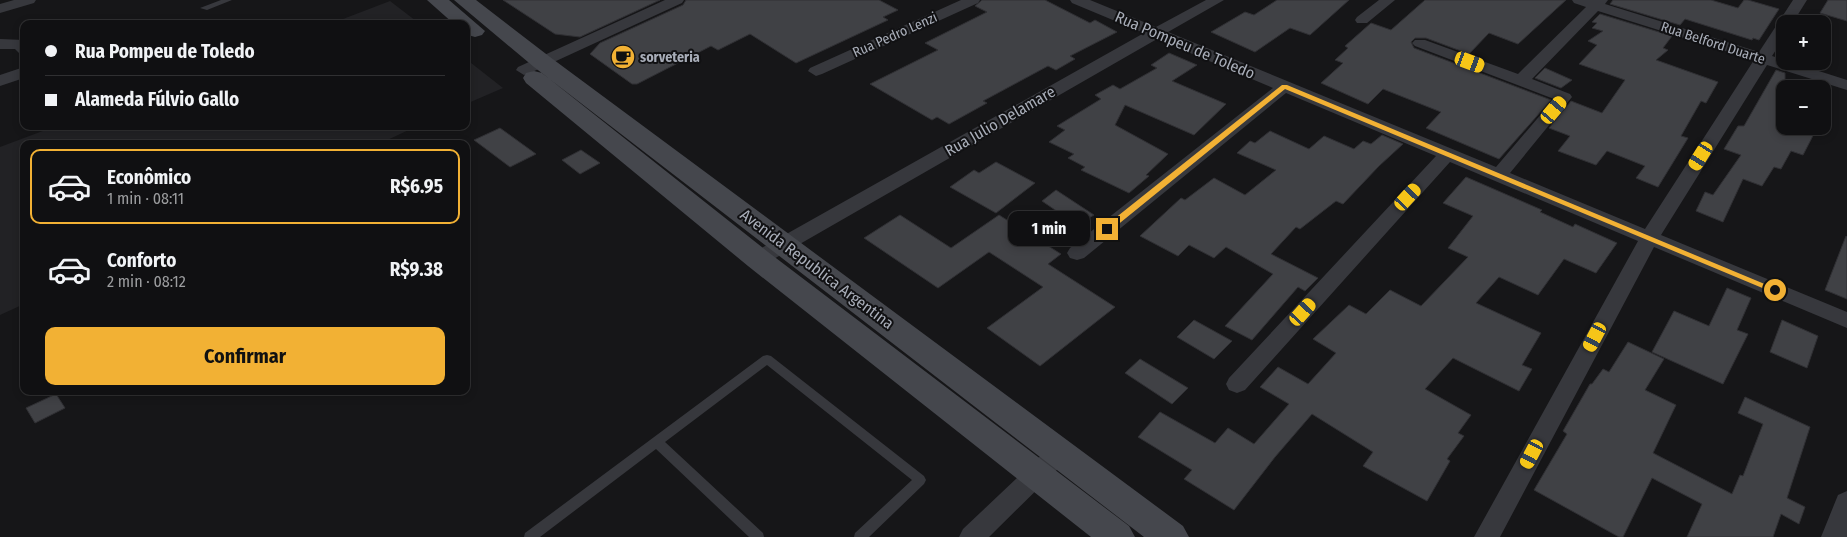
<!DOCTYPE html>
<html lang="pt">
<meta charset="utf-8">
<style>
body{margin:0;font-family:"Fira Sans Condensed",sans-serif;background:#1e1e20;color:#f1f3f6;height:100vh;display:flex;flex-direction:column;font-size:19px;white-space:nowrap}
*{box-sizing:border-box;margin:0}
p{font-size:16px;color:#9c9d9f}
.icon{flex:none;width:28px;height:28px;fill:none;stroke:currentColor;stroke-width:2;stroke-linecap:round;stroke-linejoin:round}
.map{position:relative;flex:1;overflow:hidden}
.details{position:absolute;left:20px;top:140px;width:450px;height:255px;display:flex;flex-direction:column;background:#101012;border-radius:10px;box-shadow:0 2px 8px #0003,0 0 0 1px #303032}
.details>*{flex:none}
.top-card{position:absolute;left:20px;top:20px;width:450px;height:110px;border-radius:10px;box-shadow:0 2px 8px #0003,0 0 0 1px #303032;display:grid;align-content:center;height:110px;padding:0 25px;background:#101012}
.controls{position:absolute;left:1776px;top:15px;display:grid;gap:10px}
.controls a{display:grid;place-items:center;width:55px;height:55px;border-radius:10px;background:#101012;box-shadow:0 2px 8px #0003,0 0 0 1px #303032;font-size:25px}
.end{position:absolute;width:22px;height:22px;margin:-11px;border:6px solid #f2b134;background:#111;box-shadow:0 0 0 2px #111}
.from{border-radius:50%}
.bubble{position:absolute;height:35px;border-radius:10px;background:#101012;box-shadow:0 2px 8px #0003,0 0 0 1px #303032;font-size:16px;font-weight:700;line-height:35px;text-align:center}
.car{position:absolute;width:15px;height:30px;margin:-15px -8px;border-radius:6px;box-shadow:0 0 4px 1px #0007;background:linear-gradient(#f5c518 24%,#345 0 40%,#f5c518 0 76%,#345 0 86%,#f5c518 0)}
.top-card b{display:flex;align-items:center;gap:18px;height:48px;font-size:19px}
.top-card b+b{border-top:1px solid #303032}
.top-card i{width:12px;height:12px;background:#f1f3f6}
ul{padding:9px 0 0;list-style:none}
li{display:flex;align-items:center;gap:15px;height:75px;margin:0 10px 8px;padding:0 15px;border:2px solid transparent;border-radius:10px}
li div{flex:1}
li b{display:block;font-size:19px}
li em{font-style:normal;font-weight:700}
li.selected{border-color:#f2b134}
li>.icon{width:45px;height:45px;stroke-width:1.5}
.cta{display:flex;gap:10px;margin-top:auto;padding:10px 25px}
.cta a{flex:1;height:58px;border-radius:10px;background:#f2b134;color:#111;font-size:20px;font-weight:700;line-height:58px;text-align:center}
.map>svg:first-child{display:block}
</style>
<div class="map">
<svg width="1847" height="537" viewBox="0 0 1847 537">
<rect width="100%" height="100%" fill="#161618"/>
<path fill="#222225" d="M390,1L420,24H330Z
M466,59L503,88L466,104Z
M56,126H417L379,144H24V304L0,315V147Z"/>
<path fill="#404145" stroke="#303034" d="M503,0H660L580,37L555,34Z
M686,0H879L898,10L883,17L888,20L796,63L750,34L718,50L711,46L637,84H632L590,54L600,43L683,5Z
M982,0H1045L1090,23L1095,20L1117,32L1070,56L1075,59L1056,70L1048,66L983,101L987,103L949,124L937,117L932,120L870,84L938,50L925,43L987,12L975,6Z
M1277,0H1349L1310,35L1290,28L1255,52L1211,32L1245,12L1254,15Z
M1425,0H1566L1518,44L1489,33L1469,54L1426,38H1415L1411,42L1414,48L1551,100L1499,159L1426,128L1441,112L1383,89L1368,104L1321,83L1343,63L1335,60L1348,48L1345,46L1371,23L1391,30Z
M1613,0H1711L1738,8L1744,0H1748L1779,9L1759,40L1753,38L1752,40L1685,19L1680,25L1610,4Z
M1828,0H1847V21L1820,13Z
M1600,14L1672,36L1663,48L1668,50L1656,60L1718,82L1706,103L1701,101L1681,136L1688,138L1658,187L1636,178L1645,166L1607,151L1596,165L1558,151L1570,136L1549,128L1571,101L1602,113L1625,80L1579,64L1597,45L1588,41L1603,31L1592,28L1597,23L1592,22Z
M1169,53L1197,65L1172,81L1226,104L1194,135L1125,105L1115,125L1168,154L1146,175L1149,176L1129,193L1081,170L1085,167L1068,158L1074,154L1049,142L1065,130L1057,126L1101,99L1095,95L1113,85L1120,89L1157,68L1151,65Z
M1545,68L1572,80L1561,88L1535,78Z
M1776,70L1785,73V126H1818L1803,155L1791,151L1781,169L1774,167L1762,186L1743,179L1723,222L1696,211L1705,192L1713,195L1741,155L1724,149L1738,126H1744Z
M500,128L536,154L510,167L474,140Z
M1270,131L1309,149L1324,136L1354,149L1363,141L1371,144L1382,135L1403,144L1379,166L1343,204L1336,201L1300,229L1296,227L1271,254L1318,278L1305,291L1298,287L1252,340L1225,326L1273,274L1226,247L1214,258L1189,245L1178,256L1140,236L1181,198L1185,200L1214,178L1245,195L1276,170L1237,153L1250,141L1255,143Z
M581,150L600,163L580,174L562,160Z
M996,162L1035,183L996,213L950,187L974,170L979,173Z
M1466,177L1542,210L1540,212L1573,227L1575,224L1617,243L1596,273L1564,259L1538,295L1499,277L1476,303L1541,333L1522,365L1532,369L1519,391L1453,358L1425,389L1471,415L1458,433L1464,436L1447,459L1450,461L1427,501L1363,466L1373,452L1312,414L1275,457L1234,510L1184,479L1192,470L1138,437L1160,412L1215,443L1228,428L1254,444L1289,404L1260,387L1278,367L1308,384L1336,353L1313,339L1349,305L1366,314L1390,290L1421,306L1468,257L1448,248L1473,216L1443,203Z
M1056,190L1094,215L1077,225L1042,201Z
M900,215L951,248L999,215L1061,254L1048,264L1115,307L1040,366L987,328L1043,287L989,252L938,288L864,238Z
M1846,236L1847,237V299L1825,290Z
M1727,288L1751,298L1737,330L1748,334L1723,384L1652,352L1674,311L1709,326Z
M1194,320L1232,341L1214,359L1177,337Z
M1782,320L1818,336L1807,368L1770,352Z
M1628,342L1664,359L1645,390L1676,405L1653,453L1732,494L1740,475L1743,476L1763,424L1738,413L1745,397L1810,427L1787,498L1805,507L1799,524L1781,514L1773,537H1687L1702,504L1652,478L1623,537H1619L1534,490L1567,434L1563,431L1590,384H1592L1603,369L1609,372Z
M1140,359L1188,388L1172,404L1125,373Z
M56,394L65,408L35,423L26,408Z"/>
<g fill="none" stroke-linecap="round" stroke-linejoin="round">
<path fill="#37383d" fill-rule="evenodd" d="M221,0H232L207,10L200,8Z
M767,355L771,356L924,476L926,480L924,484L869,537H854L855,533L912,480L767,365L665,442L763,533L764,537H749L656,449L540,537H524L525,533L763,356Z"/>
<path fill="#37383d" fill-rule="evenodd" d="M14,0H36L34,3L0,13V4Z
M665,0H684L682,3L530,73L524,75L516,70L518,67Z
M961,0H980L978,3L822,74L816,76L808,71L810,68Z
M1070,0H1090L1156,27L1206,0H1224L1168,32L1496,167L1554,99L1415,46L1412,43L1415,40H1425L1518,74L1586,7L1574,3L1572,0H1608L1605,4L1759,52L1793,0H1807L1792,24H1785V36L1772,56L1847,80V90L1767,65L1661,235L1847,312V328L1654,247L1500,537H1474L1638,241L1450,162L1245,390L1237,393L1229,390L1226,384L1229,378L1436,156L1286,93L1084,258L1077,260L1070,258L1067,253L1070,248L1273,88L1157,39L765,264L758,266L751,264L748,259L751,254L1144,33L1072,3ZM1598,11L1754,60L1645,229L1510,173L1572,97L1570,94L1532,79Z
M1379,0H1395L1367,23H1357L1355,20L1357,17Z
M0,39L24,40V55L19,53L15,49H0Z
M24,67V78L0,86V75Z
M1060,442L1068,445L1072,452L1068,459L989,537H959L963,529L1052,445Z
M1847,491V537H1821L1838,495Z"/>
<path fill="#45474d" fill-rule="evenodd" d="M427,0H449L485,31L482,35L475,37L468,35L466,24H454Z
M454,0H476L550,57L1183,526L1189,537H1144L534,67Z
M534,71L542,73L768,252L1129,526L1135,537H1091L748,266L526,83L523,78L526,73Z"/>
</g>
<path fill="#f2b134" d="M1282,85H1287L1779,290L1772,292L1285,89L1110,231H1104V227Z"/>
<defs>
<g id="cafe-disc" transform="scale(1.25)"><circle r="9.5" fill="#f2b134" stroke="#111113"/><path d="M-5.5-4.5H6V0H3Q3 3.5 0 3.5H-2.5Q-5.5 3.5-5.5 0ZM3-3.2v2h1.7v-2ZM-6 4.5H4V6H-6Z" fill="#111"/></g>
</defs>
<g fill-rule="evenodd">
<use href="#cafe-disc" x="623" y="57"/>
</g>
<g text-anchor="middle" dominant-baseline="central" stroke-width="4" stroke-linejoin="round" paint-order="stroke">
<g font-size="14" fill="#a8adb8" stroke="#111113">
<text transform="translate(895 35) rotate(-24)">Rua Pedro Lenzi</text>
<text transform="translate(1713 43) rotate(18)">Rua Belford Duarte</text>
</g>
<g font-size="14" font-weight="bold" fill="#a8adb8" stroke="#111113" text-anchor="start">
<text x="640" y="57">sorveteria</text>
</g>
<g font-size="16" fill="#a8adb8" stroke="#111113">
<text transform="translate(1185 45) rotate(23)">Rua Pompeu de Toledo</text>
<text transform="translate(1000 121) rotate(-30)">Rua Julio Delamare</text>
<text transform="translate(817 269) rotate(37)">Avenida Republica Argentina</text>
</g>
</g>
</svg>
<div class="controls">
<a>+</a>
<a>−</a>
</div>
<i class="end from" style="left:1775px;top:290px"></i>
<i class="end" style="left:1107px;top:229px"></i>
<div class="bubble" style="left:1008px;top:211px;width:82px">1 min</div>
<i class="car" style="left:1470px;top:62px;rotate:110deg"></i>
<i class="car" style="left:1554px;top:110px;rotate:40deg"></i>
<i class="car" style="left:1701px;top:156px;rotate:212deg"></i>
<i class="car" style="left:1408px;top:197px;rotate:43deg"></i>
<i class="car" style="left:1303px;top:312px;rotate:42deg"></i>
<i class="car" style="left:1595px;top:337px;rotate:208deg"></i>
<i class="car" style="left:1532px;top:454px;rotate:208deg"></i>
<div class="top-card">
<b><i class="from"></i>Rua Pompeu de Toledo</b>
<b><i></i>Alameda Fúlvio Gallo</b>
</div>
<section class="details">
<ul>
<li class="selected"><svg class="icon" aria-label="car" viewBox="0 0 24 24"><path d="M5 17H2v-5l4-1 3-4h7l3 4 3 1v5h-3M9 17h6M6 11h13"/><circle cx="7" cy="17" r="2"/><circle cx="17" cy="17" r="2"/></svg><div><b>Econômico</b><p>1 min · 08:11</p></div><em>R$6.95</em></li>
<li><svg class="icon" aria-label="car" viewBox="0 0 24 24"><path d="M5 17H2v-5l4-1 3-4h7l3 4 3 1v5h-3M9 17h6M6 11h13"/><circle cx="7" cy="17" r="2"/><circle cx="17" cy="17" r="2"/></svg><div><b>Conforto</b><p>2 min · 08:12</p></div><em>R$9.38</em></li>
</ul>
<div class="cta"><a>Confirmar</a></div>
</section>
</div>
